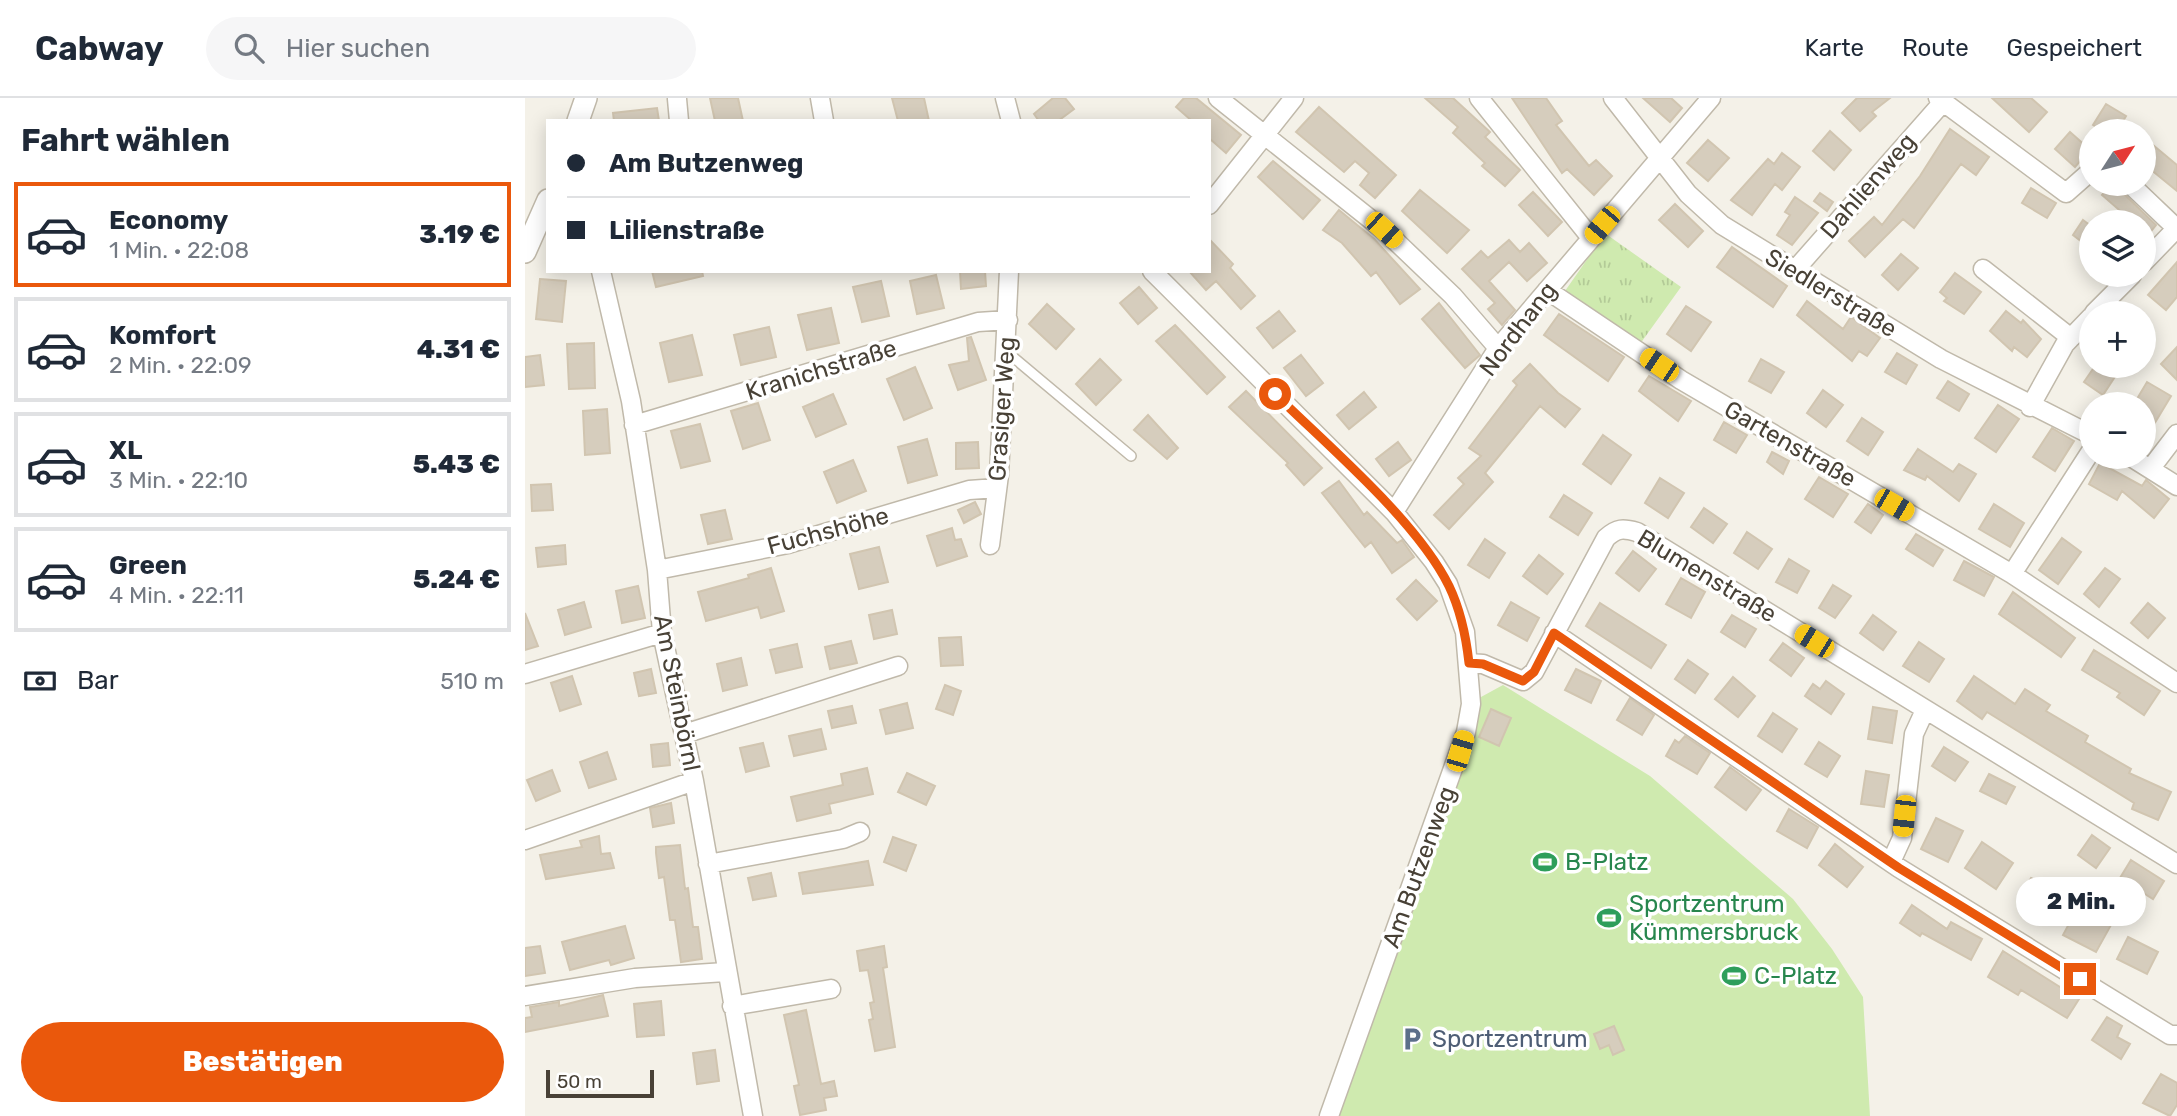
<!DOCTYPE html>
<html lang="de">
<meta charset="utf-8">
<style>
body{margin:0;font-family:Rubik,sans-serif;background:#f6f6f7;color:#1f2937;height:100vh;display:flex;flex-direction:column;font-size:26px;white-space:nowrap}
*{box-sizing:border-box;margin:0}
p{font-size:23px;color:#747a83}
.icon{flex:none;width:38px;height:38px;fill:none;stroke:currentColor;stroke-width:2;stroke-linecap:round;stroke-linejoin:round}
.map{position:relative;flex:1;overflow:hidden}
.details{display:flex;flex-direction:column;background:#fff;width:525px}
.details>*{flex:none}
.hud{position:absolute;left:21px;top:21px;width:665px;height:154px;border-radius:0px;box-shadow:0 4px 18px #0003;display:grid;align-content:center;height:154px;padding:0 21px;background:#fff}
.needle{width:46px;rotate:54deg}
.tools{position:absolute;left:1554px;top:21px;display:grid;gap:14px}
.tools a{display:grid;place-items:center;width:77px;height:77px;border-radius:50%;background:#fff;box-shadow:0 4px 18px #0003;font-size:35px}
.scale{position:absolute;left:21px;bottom:18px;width:108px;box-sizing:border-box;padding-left:7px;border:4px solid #484136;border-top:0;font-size:19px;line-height:24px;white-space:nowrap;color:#484136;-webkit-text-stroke:5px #fff;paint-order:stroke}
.end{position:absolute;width:32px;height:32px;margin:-16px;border:9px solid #ea580c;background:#fff;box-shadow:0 0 0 4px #fff}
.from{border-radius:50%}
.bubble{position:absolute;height:49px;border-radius:24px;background:#fff;box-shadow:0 4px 18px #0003;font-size:23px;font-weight:800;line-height:49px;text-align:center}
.car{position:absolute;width:21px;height:42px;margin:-21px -10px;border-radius:9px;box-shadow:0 0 5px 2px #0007;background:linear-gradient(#f5c518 24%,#345 0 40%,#f5c518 0 76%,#345 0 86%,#f5c518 0)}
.hud b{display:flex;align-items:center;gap:24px;height:66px;font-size:26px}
.hud b+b{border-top:2px solid #e0e1e3}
.hud i{width:18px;height:18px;background:#1f2937}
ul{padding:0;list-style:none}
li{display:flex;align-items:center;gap:21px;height:105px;margin:0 14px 10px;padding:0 7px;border:4px solid #e0e1e3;border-radius:0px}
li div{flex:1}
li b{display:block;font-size:26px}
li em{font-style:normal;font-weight:800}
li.active{border-color:#ea580c}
li>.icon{width:63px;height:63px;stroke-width:1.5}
h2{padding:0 21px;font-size:32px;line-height:84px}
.pay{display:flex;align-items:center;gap:18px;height:77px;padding:0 21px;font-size:26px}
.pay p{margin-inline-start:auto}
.cta{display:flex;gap:14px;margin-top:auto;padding:14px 21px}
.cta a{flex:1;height:80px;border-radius:42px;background:#ea580c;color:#fff;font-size:28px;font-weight:800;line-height:80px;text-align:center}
header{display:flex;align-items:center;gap:42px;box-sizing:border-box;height:98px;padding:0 35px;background:#fff;border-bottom:2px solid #e0e1e3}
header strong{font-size:33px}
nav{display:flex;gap:38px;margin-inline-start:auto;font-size:24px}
.search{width:490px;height:63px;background:#f6f6f7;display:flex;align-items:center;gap:18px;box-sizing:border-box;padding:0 24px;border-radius:38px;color:#747a83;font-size:26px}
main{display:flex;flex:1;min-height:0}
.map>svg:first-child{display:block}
</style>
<header>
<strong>Cabway</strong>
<div class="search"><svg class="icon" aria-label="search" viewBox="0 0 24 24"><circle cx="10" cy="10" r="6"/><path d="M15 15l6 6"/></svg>Hier suchen</div>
<nav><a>Karte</a><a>Route</a><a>Gespeichert</a></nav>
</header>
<main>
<section class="details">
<h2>Fahrt wählen</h2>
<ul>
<li class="active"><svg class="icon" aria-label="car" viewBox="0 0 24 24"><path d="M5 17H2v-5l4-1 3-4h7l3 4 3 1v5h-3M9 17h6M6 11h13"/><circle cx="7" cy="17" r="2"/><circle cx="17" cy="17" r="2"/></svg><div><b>Economy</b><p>1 Min. · 22:08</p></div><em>3.19 €</em></li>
<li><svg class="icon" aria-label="car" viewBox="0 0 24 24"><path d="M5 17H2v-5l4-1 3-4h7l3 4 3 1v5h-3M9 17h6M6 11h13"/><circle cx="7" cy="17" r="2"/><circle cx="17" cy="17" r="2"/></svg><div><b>Komfort</b><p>2 Min. · 22:09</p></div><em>4.31 €</em></li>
<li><svg class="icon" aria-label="car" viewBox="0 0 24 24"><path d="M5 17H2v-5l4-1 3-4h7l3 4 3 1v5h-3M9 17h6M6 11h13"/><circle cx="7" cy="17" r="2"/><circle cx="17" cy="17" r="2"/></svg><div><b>XL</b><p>3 Min. · 22:10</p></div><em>5.43 €</em></li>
<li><svg class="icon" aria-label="car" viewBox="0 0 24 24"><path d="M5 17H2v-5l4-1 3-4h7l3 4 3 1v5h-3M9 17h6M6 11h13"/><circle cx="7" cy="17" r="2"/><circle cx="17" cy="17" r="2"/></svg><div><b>Green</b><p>4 Min. · 22:11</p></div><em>5.24 €</em></li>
</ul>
<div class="pay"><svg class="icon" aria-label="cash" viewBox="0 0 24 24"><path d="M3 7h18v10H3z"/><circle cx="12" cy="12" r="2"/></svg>Bar<p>510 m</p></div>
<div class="cta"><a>Bestätigen</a></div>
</section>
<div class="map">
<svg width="1652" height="1018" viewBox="0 0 1652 1018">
<defs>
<pattern id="park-tufts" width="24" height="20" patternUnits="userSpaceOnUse" patternTransform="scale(1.75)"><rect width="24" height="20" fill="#cfeaaf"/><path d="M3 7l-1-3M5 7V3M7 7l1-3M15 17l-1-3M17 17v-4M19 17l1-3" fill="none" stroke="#b3ca97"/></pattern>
</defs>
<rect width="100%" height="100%" fill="#f4f1e8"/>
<path fill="url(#park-tufts)" d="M1081,136L1156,189L1115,246L1040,193L1077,140H1082Z"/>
<path fill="#cfeaaf" d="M978,587L1125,678L1268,801L1307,851L1338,899L1345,1018H809L945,649L956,599Z"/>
<path fill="#d6cdbd" stroke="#d1c5b0" stroke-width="2" d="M185,0H213L218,23H190Z
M367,0H399L404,23H373Z
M528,0H540L549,11L533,23H514L509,16Z
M659,0H671L716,37L701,55L684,40V23H667L651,9Z
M900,0H928L965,34L960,39L995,72L980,88L957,68L960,65L928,35L933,29Z
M987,0H1021L1037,23L1031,27L1064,68L1071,62L1087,78L1069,97L1042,71L1037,75Z
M1118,0H1146L1157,10L1145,24Z
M1332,0H1365L1347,14L1351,18L1335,33L1317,15Z
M1467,0H1506L1522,14L1504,34Z
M1581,6L1601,18L1592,33H1578L1568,27Z
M794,9L871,77L850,100L835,87L844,75L830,63L819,74L771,34Z
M132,10L134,23H89L88,15Z
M1425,31L1464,59L1451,77L1436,66L1389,130L1378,121L1340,159L1324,143L1349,119L1357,127L1395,78Z
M1305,33L1326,52L1309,72L1288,53Z
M1545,34L1563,50V54L1550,69L1530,51Z
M1183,42L1204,60L1183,83L1162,65Z
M1628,47L1652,67V93L1619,66V58Z
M1257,55L1275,69L1257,92L1250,86L1227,117L1206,102L1243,61L1249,66Z
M748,63L795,102L778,121L733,79Z
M1587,86H1594L1597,94L1631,127L1619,142V124H1608L1577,97Z
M1506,90L1531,105L1522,120L1497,105Z
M895,92L944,132L922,155L877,113Z
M1008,94L1037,124L1023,138L994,107Z
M1295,95L1308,104L1302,113L1289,103Z
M1270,99L1293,115L1267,147L1252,137L1265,117L1260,114Z
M1150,106L1178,133L1163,149L1134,122Z
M814,112L849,141L895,191L875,206L851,174L846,178L817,145L798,132Z
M1558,122L1566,128V151L1548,137Z
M684,141L708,166L705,170L730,198L716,211L691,183L681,192L664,173H684Z
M984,142L995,154L1004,145L1022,165L1002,183L984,164L964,183L990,212L977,227L963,211L970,205L937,171L956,153L963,160Z
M1207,149L1262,188L1248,209L1192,169Z
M1376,156L1393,170L1373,192L1357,177Z
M1652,164V199L1641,212L1623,197Z
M127,173H177L178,178L131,189Z
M435,173H460L461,188L436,191Z
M1430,175L1456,194L1439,216L1419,203L1422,200L1415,194Z
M411,177L419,210L392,216L385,183Z
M15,181L41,183L37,224L11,221Z
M356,183L364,218L337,224L328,189Z
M614,189L632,210L613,226L595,205Z
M1282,203L1318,231L1326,219L1355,240L1342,258L1334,253L1327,263L1272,217Z
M914,205L955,257L940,270L897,221Z
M522,206L549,231L531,251L504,226Z
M1161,208L1186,224L1166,253L1142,236Z
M306,210L314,245L282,252L273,217Z
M754,213L770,233L748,250L732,230Z
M1481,213L1496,225L1498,222L1516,241L1502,259L1489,249L1487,253L1465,233Z
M1034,216L1099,259L1083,283L1019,237Z
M650,227L700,279L682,296L631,243Z
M244,229L251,259L216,267L209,237Z
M167,237L177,277L144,284L135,245Z
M446,239L461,282L433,292L424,267L444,263L442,240Z
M69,245L70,290L44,291L42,246Z
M1652,249V282L1636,266Z
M1372,255L1392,267L1381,286L1360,274Z
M15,257L19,287L0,289V259Z
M776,257L798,285L781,298L759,270Z
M575,261L596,282L571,307L551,286Z
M1236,261L1259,274L1246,295L1224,283Z
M1005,266L1033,295L1055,311L1040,329L1015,308L960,375L968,384L924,431L909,417L939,386L933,380L956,358L944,350L992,287L988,283Z
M1570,268H1583L1593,274L1578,297L1559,284Z
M390,269L407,310L379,322L362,281Z
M1124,278L1166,303L1153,323L1114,293Z
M1423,283L1444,296L1434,313L1412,300Z
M1622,284L1646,298L1619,343V306H1609Z
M1298,292L1318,307L1301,329L1282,315Z
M721,293L797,370L779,387L761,367L763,365L704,309Z
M839,294L851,309L824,331L812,317Z
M308,296L321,326L291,339L278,309Z
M233,305L245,342L218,351L206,313Z
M1473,307L1494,321L1471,354L1450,340Z
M82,311L85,355L60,357L58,313Z
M623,317L653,350L642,361L609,332Z
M1337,320L1358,334L1343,357L1322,343Z
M1199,324L1222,337L1211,355L1189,342Z
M175,326L185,363L156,370L146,333Z
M1527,330L1549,343L1530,373L1508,359Z
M1078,337L1106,357L1086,386L1058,366Z
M402,341L412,377L383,385L373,349Z
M453,344L454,370L431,371V345Z
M873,344L886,362L864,378L851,361Z
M1393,351L1428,374L1434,366L1451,376L1434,403L1402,378L1400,382L1379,372Z
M1247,354L1264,363L1258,376L1242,364Z
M328,362L341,393L312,405L299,374Z
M1575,365L1617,388L1621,382L1644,401L1629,420L1597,393L1592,402L1564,386Z
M1294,379L1323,396L1308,419L1280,401Z
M1135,380L1159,395L1143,420L1120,405Z
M814,383L839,417L842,414L872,445L877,442L889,459L867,475L846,444L840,449L797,395Z
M26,386L28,412L7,413L6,387Z
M1039,397L1067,415L1053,437L1025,419Z
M450,404L456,416L439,425L433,412Z
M1343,406L1358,417L1346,435L1330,424Z
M1469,406L1499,425L1485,449L1454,431Z
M1179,410L1202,426L1188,445L1166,429Z
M200,412L207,441L183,446L176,417Z
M427,430L430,442L436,441L442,458L412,468L402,438Z
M1222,434L1247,451L1233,471L1209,455Z
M1391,436L1418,452L1408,468L1381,451Z
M1537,440L1556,454L1533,486L1514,472Z
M960,441L980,455L964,480L943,467Z
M40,447L41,466L13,469L11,450Z
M354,449L363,484L334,491L325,456Z
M1108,453L1131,471L1114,493L1091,475Z
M1014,457L1038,476L1022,496L998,478Z
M1264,461L1284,473L1272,495L1251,484Z
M1439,463L1469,479L1459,498L1429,482Z
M246,470L259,513L236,520L233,509L181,523L173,494L224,480L223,477Z
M1580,470L1595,481L1574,509L1559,496Z
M1156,480L1180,494L1166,520L1141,506Z
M891,482L912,503L892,522L872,501Z
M1308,487L1326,498L1310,520L1294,510Z
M113,488L120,520L97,525L91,493Z
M1488,494L1550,540L1536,559L1474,516Z
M59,504L66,529L40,537L33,512Z
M986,504L1014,520L1002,543L973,527Z
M1075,505L1141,547L1126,570L1061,528Z
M1623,505L1640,520L1623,540L1606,525Z
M367,512L372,536L349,541L344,517Z
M0,515L13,548L0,552Z
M1207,517L1231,531L1220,549L1196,534Z
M1348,517L1371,534L1358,552L1335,535Z
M436,539L438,567L416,568L414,540Z
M326,543L332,565L305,571L300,549Z
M1394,544L1419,561L1404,584L1378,568Z
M1258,545L1279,560L1266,578L1245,562Z
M272,546L277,569L251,575L245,552Z
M1569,552L1635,593L1619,617L1592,599L1595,595L1557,572Z
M216,560L222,587L198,593L192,566Z
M1163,562L1183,576L1170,595L1150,581Z
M126,571L131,595L114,598L109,575Z
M1051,571L1076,583L1066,605L1040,592Z
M47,578L56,606L35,613L26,585Z
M1449,578L1490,606L1500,591L1525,607L1521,613L1563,638L1560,644L1606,671L1604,675L1646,694L1633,722L1607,711L1609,705L1462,614L1457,621L1432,603Z
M1208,579L1230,598L1213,619L1190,601Z
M1301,583L1319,596L1306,616L1280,598L1288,586L1295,591Z
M420,587L436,593L428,617L411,611Z
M1105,600L1129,617L1117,637L1092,622Z
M382,605L388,630L361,636L355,612Z
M327,608L331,625L307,630L303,613Z
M1348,609L1372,613L1367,645L1343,641Z
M966,611L986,620L974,648L954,639Z
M1248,615L1272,631L1257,654L1233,638Z
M296,631L301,651L269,658L264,638Z
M1160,638L1185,655L1172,676L1141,658L1150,642L1154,645Z
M1294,644L1315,658L1302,679L1280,666Z
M143,645L145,667L128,669L126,647Z
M238,645L244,668L221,674L215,650Z
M1419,649L1443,664L1430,683L1407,668Z
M82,654L91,681L64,690L55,664Z
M1205,669L1236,692L1221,712L1190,689Z
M342,670L348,696L304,706L306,715L272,723L266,699L318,687L316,676Z
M27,672L35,693L11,703L2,682Z
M1341,673L1364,677L1359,709L1336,706Z
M382,675L410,688L401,707L373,694Z
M1464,676L1490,689L1481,706L1455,693Z
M146,705L149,725L128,729L125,710Z
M1264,711L1293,729L1282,750L1252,733Z
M1411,720L1438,733L1423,764L1396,751Z
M1567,737L1585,750L1571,770L1553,757Z
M74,738L76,756L85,755L89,770L21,781L15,757L57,749L55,743Z
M368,739L391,747L381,773L359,764Z
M1457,744L1488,765L1471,791L1440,770Z
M1310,746L1338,769L1322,789L1294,767Z
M155,747L160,791L163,790L168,829H173L177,861L156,864L150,822H145L139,779L134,780L131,755V749Z
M1606,762L1639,783L1628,801L1595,780Z
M343,763L348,787L278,796L274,775Z
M246,775L251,798L228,802L223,780Z
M1506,780L1534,795L1522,818L1493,803Z
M1387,807L1422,831L1426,824L1457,841L1446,862L1397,835L1395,838L1375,825Z
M1553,809L1586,827L1571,854L1538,837Z
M100,828L109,860L86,867L84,862L45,872L37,844Z
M1603,839L1633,854L1622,876L1592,861Z
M15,848L20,875L0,878V850Z
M359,848L362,869L358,870L370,949L350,953L344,922L348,921L345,905L349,904L343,872L335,873L332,853Z
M1478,853L1554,901L1542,920L1496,892L1493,897L1463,879Z
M78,897L83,918L0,934V920L7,919L5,909L34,904V908Z
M136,903L139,937L112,939L109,906Z
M281,912L296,986L309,983L312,998L299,1000L301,1012L275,1017L269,988L274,987L259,917Z
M1582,919L1597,928L1592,939L1605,946L1596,961L1567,942Z
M1089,928L1099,952L1088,957L1084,947L1075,951L1069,936Z
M190,952L194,983L172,986L168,955Z
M1636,976L1652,985V1007L1645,1018L1618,1005Z"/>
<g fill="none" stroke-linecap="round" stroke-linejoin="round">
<g stroke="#c0b9aa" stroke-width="12">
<path id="service" d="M482,254L606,358"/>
</g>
<g stroke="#c0b9aa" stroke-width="21">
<path id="minor" d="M295,0L299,23
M480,0L486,23
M693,0L859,132L928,198L973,250
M954,0L1066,140
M1088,0L1163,96L1197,127L1416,261L1566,337
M1413,0L1541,95L1566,73
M152,1L154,23
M1605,86L1648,127V134L1619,164
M684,107L769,0
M1458,171L1546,240
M76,173L106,303L132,472L137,535L169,683L228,1018
M627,173L869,414L909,464L923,486L940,534L946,606L941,634L804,1018
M1269,173L1418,4
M1022,192L1156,282L1487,476L1652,585
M1569,215L1607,177
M1505,309L1540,246L1566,219
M109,327L453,224L483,222
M1606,359L1652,388
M1626,370L1652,336
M869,414L973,250L1186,0
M465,447L474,377L484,173
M132,472L263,446L444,392L472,390
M1487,476L1566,353
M1029,535L1374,770L1645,937H1652
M944,565L958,566L998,583L1009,574L1081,440C1092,430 1098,430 1112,434L1652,766
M0,576L137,535
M159,636L373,568
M0,742L169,683
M1366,764L1377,740L1389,636L1400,612
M183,766L318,741L335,734
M0,898L110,880L200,874
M207,908L306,891"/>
</g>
<g stroke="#c0b9aa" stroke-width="24">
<path id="tertiary" d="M53,23L61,0
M0,154L23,102"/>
</g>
<use href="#service" stroke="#fff" stroke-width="9"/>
<use href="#minor" stroke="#fff" stroke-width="18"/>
<use href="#tertiary" stroke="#fff" stroke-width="21"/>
</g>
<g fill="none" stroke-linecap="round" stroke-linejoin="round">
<path stroke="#ea580c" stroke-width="9" d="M750,296C803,348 892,423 924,488C936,513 941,538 944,565L958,566L998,583L1009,574L1029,535L1374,770L1555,881"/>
</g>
<defs>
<g id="stadium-bare" transform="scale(1.89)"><path d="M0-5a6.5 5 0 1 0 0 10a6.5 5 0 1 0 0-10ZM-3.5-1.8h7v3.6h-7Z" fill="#2e9e5b" stroke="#fff" stroke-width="2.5" paint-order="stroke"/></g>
<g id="parking-bare" transform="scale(1.89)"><path d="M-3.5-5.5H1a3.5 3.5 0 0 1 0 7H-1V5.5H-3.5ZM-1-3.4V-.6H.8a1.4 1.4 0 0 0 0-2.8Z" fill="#5c6f8a" stroke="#fff" stroke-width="2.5" paint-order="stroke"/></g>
</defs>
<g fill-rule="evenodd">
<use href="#stadium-bare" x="1020" y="764"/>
<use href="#stadium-bare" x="1084" y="820"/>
<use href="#stadium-bare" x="1209" y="878"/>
<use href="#parking-bare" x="887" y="941"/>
</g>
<g text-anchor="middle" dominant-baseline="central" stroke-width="7" stroke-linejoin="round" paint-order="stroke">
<g font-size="24" fill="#484136" stroke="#fff">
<text transform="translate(1343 88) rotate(-49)">Dahlienweg</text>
<text transform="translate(1306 195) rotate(31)">Siedlerstraße</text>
<text transform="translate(993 231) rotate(-53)">Nordhang</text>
<text transform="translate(296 272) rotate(-17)">Kranichstraße</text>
<text transform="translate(477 311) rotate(-86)">Grasiger Weg</text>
<text transform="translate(1265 346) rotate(30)">Gartenstraße</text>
<text transform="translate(303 433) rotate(-15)">Fuchshöhe</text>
<text transform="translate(1182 478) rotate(31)">Blumenstraße</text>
<text transform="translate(152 595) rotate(79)">Am Steinbörnl</text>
<text transform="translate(894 769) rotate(-70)">Am Butzenweg</text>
</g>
<g font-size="24" fill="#27864d" stroke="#fff" text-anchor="start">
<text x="1040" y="764">B-Platz</text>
<text x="1104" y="806">Sportzentrum<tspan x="1104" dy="28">Kümmersbruck</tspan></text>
<text x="1229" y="878">C-Platz</text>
</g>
<g font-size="24" fill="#4e5e75" stroke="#fff" text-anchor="start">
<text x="907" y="941">Sportzentrum</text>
</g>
</g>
</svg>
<div class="tools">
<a><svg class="needle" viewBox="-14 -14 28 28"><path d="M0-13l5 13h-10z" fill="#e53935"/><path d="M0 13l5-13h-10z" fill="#747a83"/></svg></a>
<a><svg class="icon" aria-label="layers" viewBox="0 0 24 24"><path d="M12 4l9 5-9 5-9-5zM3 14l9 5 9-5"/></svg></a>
<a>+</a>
<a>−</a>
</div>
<div class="scale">50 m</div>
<i class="end from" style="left:750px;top:296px"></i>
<i class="end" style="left:1555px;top:881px"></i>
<div class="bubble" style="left:1491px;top:779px;width:130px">2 Min.</div>
<i class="car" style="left:1077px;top:127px;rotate:220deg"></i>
<i class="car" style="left:859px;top:132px;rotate:132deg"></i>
<i class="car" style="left:1134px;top:267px;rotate:304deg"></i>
<i class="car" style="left:1369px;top:407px;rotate:120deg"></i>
<i class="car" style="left:1289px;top:543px;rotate:302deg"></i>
<i class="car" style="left:935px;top:653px;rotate:16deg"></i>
<i class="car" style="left:1379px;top:718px;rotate:186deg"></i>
<div class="hud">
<b><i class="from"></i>Am Butzenweg</b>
<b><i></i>Lilienstraße</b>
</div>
</div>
</main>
